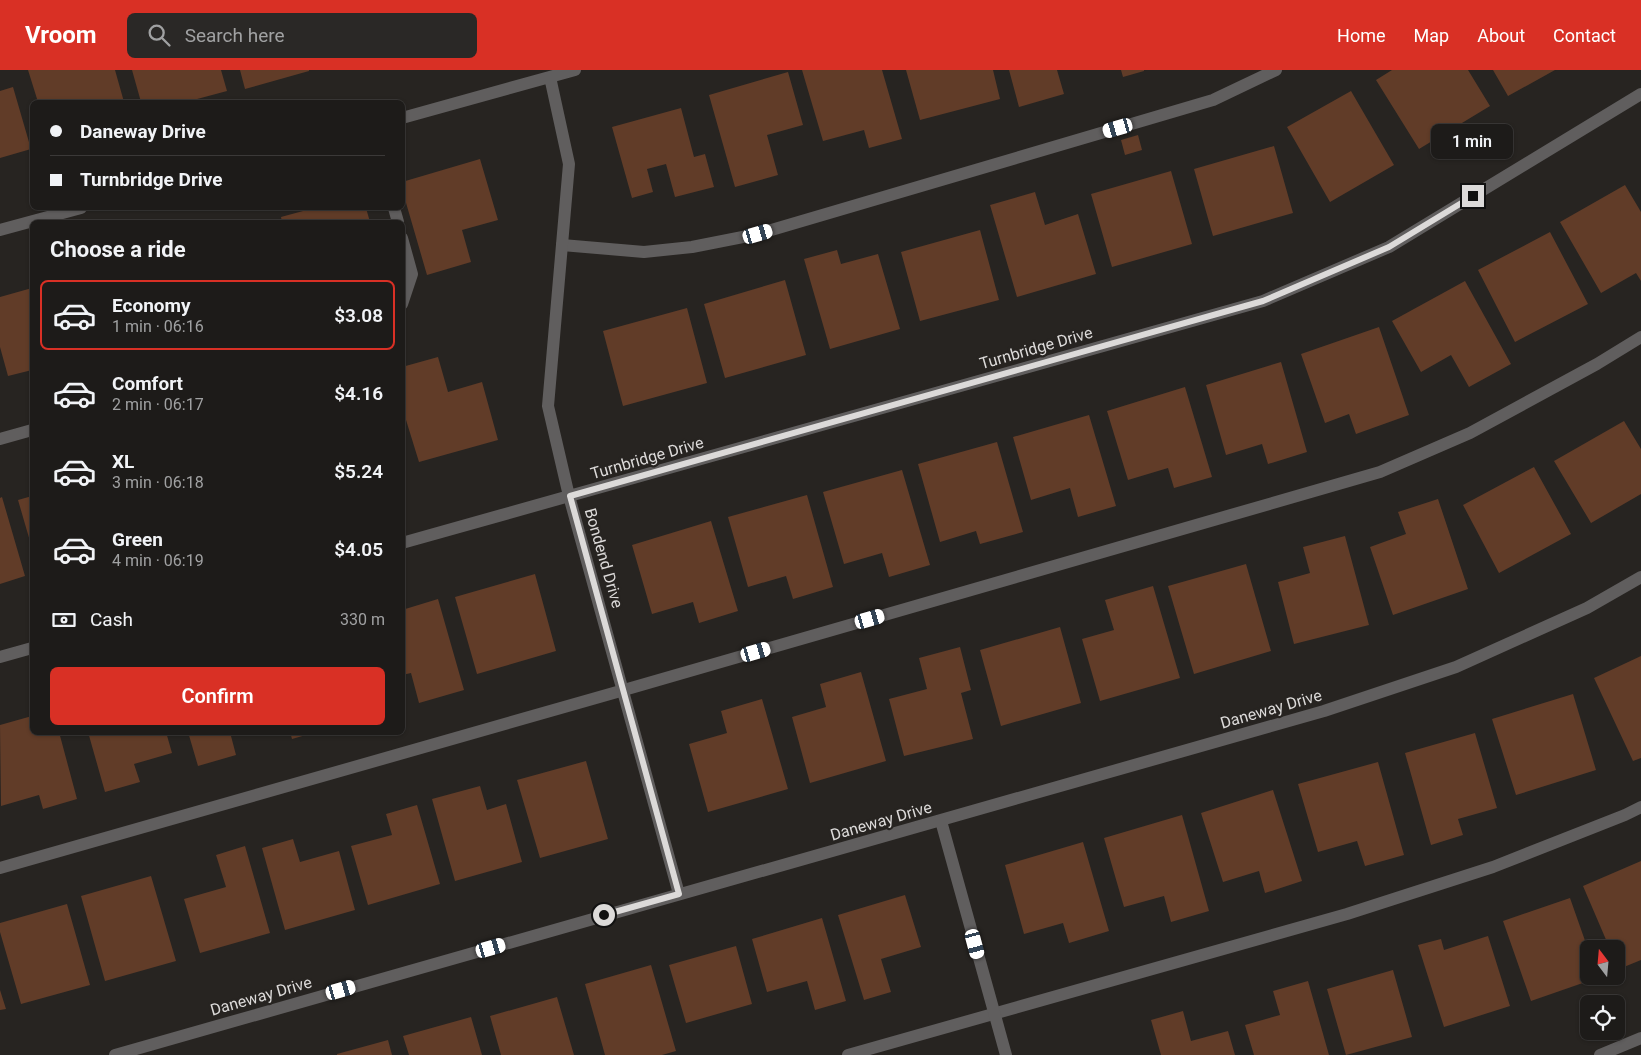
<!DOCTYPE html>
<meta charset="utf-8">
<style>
body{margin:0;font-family:Roboto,sans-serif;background:#2a2826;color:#f1f3f6;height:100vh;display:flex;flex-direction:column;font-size:19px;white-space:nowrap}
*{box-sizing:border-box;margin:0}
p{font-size:16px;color:#a0a1a2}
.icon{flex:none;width:28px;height:28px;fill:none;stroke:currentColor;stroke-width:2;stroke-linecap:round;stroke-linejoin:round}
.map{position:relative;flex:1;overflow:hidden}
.drawer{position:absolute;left:30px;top:150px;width:375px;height:515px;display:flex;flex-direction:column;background:#1d1b19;border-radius:8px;box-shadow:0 1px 4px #0004,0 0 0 1px #3b3938}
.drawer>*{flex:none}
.guide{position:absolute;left:30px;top:30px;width:375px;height:110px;border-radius:8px;box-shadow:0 1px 4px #0004,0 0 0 1px #3b3938;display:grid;align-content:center;height:110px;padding:0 20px;background:#1d1b19}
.needle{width:32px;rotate:344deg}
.controls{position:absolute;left:1580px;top:870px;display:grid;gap:10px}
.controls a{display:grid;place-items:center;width:45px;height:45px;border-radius:8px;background:#1d1b19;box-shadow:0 1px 4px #0004,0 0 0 1px #3b3938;font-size:25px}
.end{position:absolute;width:22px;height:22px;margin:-11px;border:6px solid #dcdad9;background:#111;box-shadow:0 0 0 2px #111}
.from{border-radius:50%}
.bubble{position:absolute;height:35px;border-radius:8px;background:#1d1b19;box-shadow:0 1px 4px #0004,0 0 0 1px #3b3938;font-size:16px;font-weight:600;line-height:35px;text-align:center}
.car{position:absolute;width:15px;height:30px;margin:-15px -8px;border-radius:6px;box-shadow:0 0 4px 1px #0007;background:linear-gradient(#fff 24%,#345 0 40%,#fff 0 76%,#345 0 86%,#fff 0)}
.guide b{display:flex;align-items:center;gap:18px;height:48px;font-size:19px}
.guide b+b{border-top:1px solid #3b3938}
.guide i{width:12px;height:12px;background:#f1f3f6}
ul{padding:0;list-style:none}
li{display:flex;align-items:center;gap:15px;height:70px;margin:0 10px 8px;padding:0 10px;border:2px solid transparent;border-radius:8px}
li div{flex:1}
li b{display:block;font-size:19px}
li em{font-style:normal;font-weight:600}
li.selected{border-color:#d93025}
li>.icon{width:45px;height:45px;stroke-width:1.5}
h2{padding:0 20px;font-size:22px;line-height:60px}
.pay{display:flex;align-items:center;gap:12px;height:55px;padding:0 20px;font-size:19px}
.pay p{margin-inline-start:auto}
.cta{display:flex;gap:10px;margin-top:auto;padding:10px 20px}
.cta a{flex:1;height:58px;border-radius:8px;background:#d93025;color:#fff;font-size:20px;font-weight:600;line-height:58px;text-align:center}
header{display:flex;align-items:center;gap:30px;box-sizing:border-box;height:70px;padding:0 25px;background:#d93025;color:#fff}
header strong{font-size:24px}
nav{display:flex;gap:28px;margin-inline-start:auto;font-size:18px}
.search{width:350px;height:45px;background:#2a2826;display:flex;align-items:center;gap:12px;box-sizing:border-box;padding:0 18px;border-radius:8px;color:#a0a1a2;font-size:19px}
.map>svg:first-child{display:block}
</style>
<header>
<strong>Vroom</strong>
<div class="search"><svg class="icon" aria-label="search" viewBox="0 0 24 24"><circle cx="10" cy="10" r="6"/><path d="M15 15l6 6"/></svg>Search here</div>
<nav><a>Home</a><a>Map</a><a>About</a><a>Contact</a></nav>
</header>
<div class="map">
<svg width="1641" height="985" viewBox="0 0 1641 985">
<rect width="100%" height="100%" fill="#272421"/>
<path fill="#613c28" d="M28,0H115L124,32H38Z
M132,0H221L227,21L186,32H141Z
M240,0H309V1L245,19Z
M802,0H882L902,69L869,78L864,60L823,71Z
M906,0H993L1000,29L920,50Z
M1009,0H1057L1064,24L1019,37Z
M1121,0H1144V1L1123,7Z
M1392,0H1468L1490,36L1419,79L1376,10Z
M1493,0H1555L1508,26Z
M788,2L803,55L767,65L778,105L735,117L709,25Z
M13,17L31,79L0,88V21Z
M1351,21L1394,95L1330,132L1287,57Z
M681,38L694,87L705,84L714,117L675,127L666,94L647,99L653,122L632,128L612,57Z
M1138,65L1142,80L1125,85L1121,70Z
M1274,76L1293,143L1213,166L1194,99Z
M480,89L498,150L462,160L471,192L427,205L402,119V112Z
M1171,101L1192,174L1112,197L1091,124Z
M1625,115L1641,142V211L1636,203L1601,223L1560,152Z
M1035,122L1045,155L1078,144L1096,204L1017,227L990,135Z
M314,138H366L370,152H282L281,147Z
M980,160L999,230L920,251L901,182Z
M1550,162L1588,234L1515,272L1478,200Z
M837,180L841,194L878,184L900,259L830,279L804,189Z
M785,210L806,285L725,308L704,234Z
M1465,211L1511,294L1469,317L1451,285L1421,302L1392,251Z
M32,218V300L8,306L0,277V227Z
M687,238L707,313L623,336L603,261Z
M1379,257L1409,345L1356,364L1349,344L1325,353L1301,284Z
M438,287L448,322L482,312L498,370L419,392L402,337V297Z
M1281,292L1307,382L1268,394L1262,374L1226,385L1206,315Z
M1185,317L1212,407L1174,418L1168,398L1128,410L1107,341Z
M1089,345L1116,436L1078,447L1070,418L1031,430L1013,367Z
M1624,351L1641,379V424L1591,453L1554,391Z
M997,372L1023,462L980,474L976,461L940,472L918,394Z
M1534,397L1571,464L1499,503L1463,435Z
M902,400L930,495L889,507L882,483L844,494L823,422Z
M807,425L833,517L793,529L786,506L748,517L728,447Z
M32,426V478L18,430Z
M2,427L25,506L0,514V428Z
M1438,429L1468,519L1393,545L1370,477L1406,464L1398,442Z
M711,451L738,541L699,553L693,532L652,544L632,475Z
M1345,466L1369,555L1294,574L1278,512L1310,503L1303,477Z
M1246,494L1271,581L1194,604L1168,516Z
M535,504L556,581L477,604L455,527Z
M1153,516L1180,608L1100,631L1082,569L1114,560L1105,530Z
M438,529L464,620L419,633L411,603L402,605V540Z
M1060,557L1081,633L1001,656L980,580Z
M960,577L971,620L961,623L973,669L904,686L889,629L927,619L919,588Z
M1641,586V688L1633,691L1594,608Z
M861,602L886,691L810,713L792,647L826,637L820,614Z
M1573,624L1596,700L1516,725L1492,649Z
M762,629L788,719L708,742L689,674L727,663L721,641Z
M32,646V662H59L77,729L43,739L39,725L1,736L0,655Z
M88,662H166L172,683L134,694L140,712L105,722Z
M188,662H241V663L231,666L236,685L198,696Z
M290,662H313V663L292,669Z
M1475,663L1497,738L1458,749L1463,765L1431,775L1405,683Z
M586,691L608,769L540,788L517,710Z
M1378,692L1404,785L1365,796L1357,771L1318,782L1298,714Z
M480,716L487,740L506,734L522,792L455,811L432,729Z
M1273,720L1302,811L1265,823L1259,801L1223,812L1201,743Z
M417,735L440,814L368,835L351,776L392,765L386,744Z
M1182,745L1209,841L1171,852L1164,826L1124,837L1104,768Z
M293,769L300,792L339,781L355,840L285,860L262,778Z
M1083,772L1109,861L1069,873L1063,853L1024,864L1005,795Z
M245,776L270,863L200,883L184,829L226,817L216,785Z
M1641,791V890L1619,899L1616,894V879H1610L1583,816Z
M151,806L176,891L105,911L81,826Z
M905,825L921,877L881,889L891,922L864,930L838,845Z
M1570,828L1589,882V906L1600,907L1531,931L1503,851Z
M67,834L90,915L21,934L0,862V853Z
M822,848L846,931L815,940L807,911L767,922L752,869Z
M1488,866L1510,936L1444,957L1418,875L1441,869L1444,880Z
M736,876L752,934L686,953L669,895Z
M651,895L676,981L662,985H605L585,914Z
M1393,900L1412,967L1346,985L1327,919Z
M1308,911L1329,985H1254L1245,955L1280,945L1273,921Z
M0,920L6,939L0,940Z
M557,927L574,985H501L490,946Z
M1183,941L1191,971L1228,961L1235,985H1161L1151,950Z
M471,947L482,985H409L403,966Z
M388,970L392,985H337V984Z"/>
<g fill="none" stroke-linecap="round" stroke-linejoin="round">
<path stroke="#605e5e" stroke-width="12" d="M394,138L398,152
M402,168L412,204L402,234
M562,175L644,182L692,177L758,164L1213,30L1276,0
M0,369L32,360
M0,798L624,620L1380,402L1470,363L1597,294L1641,267
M848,985L1347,844L1493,797L1625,745L1641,737"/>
<path stroke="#605e5e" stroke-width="12" d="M550,7L569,94L548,336L569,426L679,824
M402,48L575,0
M0,160L81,138
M402,473L1263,231L1389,177L1641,24
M0,587L32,578
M941,751L1006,985
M115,985L1324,641L1456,597L1587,538L1641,507
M1600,985L1641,968"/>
</g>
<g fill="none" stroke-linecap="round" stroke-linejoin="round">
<path stroke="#dcdad9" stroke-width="6" d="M604,845L679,824L570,426L1263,231L1389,177L1473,126"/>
</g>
<g text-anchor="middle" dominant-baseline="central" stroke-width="4.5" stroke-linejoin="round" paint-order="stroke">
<g font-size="16" fill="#dcdad9" stroke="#272421">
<text transform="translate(1036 278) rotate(-16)">Turnbridge Drive</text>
<text transform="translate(647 388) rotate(-16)">Turnbridge Drive</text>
<text transform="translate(604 488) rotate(74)">Bondend Drive</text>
<text transform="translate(1271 639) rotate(-16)">Daneway Drive</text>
<text transform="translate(881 751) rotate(-16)">Daneway Drive</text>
<text transform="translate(261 926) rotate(-16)">Daneway Drive</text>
</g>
</g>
</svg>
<div class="controls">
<a><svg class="needle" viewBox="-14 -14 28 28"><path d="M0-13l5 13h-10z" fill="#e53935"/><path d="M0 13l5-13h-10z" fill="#a0a1a2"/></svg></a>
<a><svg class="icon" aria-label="locate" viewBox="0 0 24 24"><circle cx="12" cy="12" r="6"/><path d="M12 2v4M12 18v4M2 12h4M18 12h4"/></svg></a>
</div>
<i class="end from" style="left:604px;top:845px"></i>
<i class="end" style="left:1473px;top:126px"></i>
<div class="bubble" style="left:1431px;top:54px;width:82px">1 min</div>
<i class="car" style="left:1118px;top:58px;rotate:254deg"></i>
<i class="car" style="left:758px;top:164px;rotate:74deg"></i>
<i class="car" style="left:870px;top:549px;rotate:74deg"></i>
<i class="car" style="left:756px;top:582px;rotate:74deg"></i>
<i class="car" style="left:975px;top:874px;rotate:165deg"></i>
<i class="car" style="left:491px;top:878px;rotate:74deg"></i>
<i class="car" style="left:341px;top:920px;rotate:74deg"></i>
<div class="guide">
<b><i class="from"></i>Daneway Drive</b>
<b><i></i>Turnbridge Drive</b>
</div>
<section class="drawer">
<h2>Choose a ride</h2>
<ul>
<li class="selected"><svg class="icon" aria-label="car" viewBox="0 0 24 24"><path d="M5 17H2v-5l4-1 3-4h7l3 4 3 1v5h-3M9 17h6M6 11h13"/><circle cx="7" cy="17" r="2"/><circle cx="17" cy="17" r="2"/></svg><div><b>Economy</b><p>1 min · 06:16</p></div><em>$3.08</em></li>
<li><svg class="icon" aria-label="car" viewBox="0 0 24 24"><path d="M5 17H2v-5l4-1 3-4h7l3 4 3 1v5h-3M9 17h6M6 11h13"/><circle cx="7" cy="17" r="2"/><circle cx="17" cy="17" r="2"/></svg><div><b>Comfort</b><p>2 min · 06:17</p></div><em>$4.16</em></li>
<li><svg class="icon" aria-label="car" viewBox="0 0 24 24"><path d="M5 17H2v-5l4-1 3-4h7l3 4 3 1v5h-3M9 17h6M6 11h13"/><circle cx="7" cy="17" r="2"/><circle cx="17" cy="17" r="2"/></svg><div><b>XL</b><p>3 min · 06:18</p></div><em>$5.24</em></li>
<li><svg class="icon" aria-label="car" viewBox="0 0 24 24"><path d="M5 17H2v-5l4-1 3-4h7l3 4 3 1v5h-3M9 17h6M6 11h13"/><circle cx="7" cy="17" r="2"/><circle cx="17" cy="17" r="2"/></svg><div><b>Green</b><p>4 min · 06:19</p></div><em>$4.05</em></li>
</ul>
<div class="pay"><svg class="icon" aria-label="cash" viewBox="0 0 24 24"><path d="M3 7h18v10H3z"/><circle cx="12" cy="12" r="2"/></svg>Cash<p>330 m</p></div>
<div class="cta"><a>Confirm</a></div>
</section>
</div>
